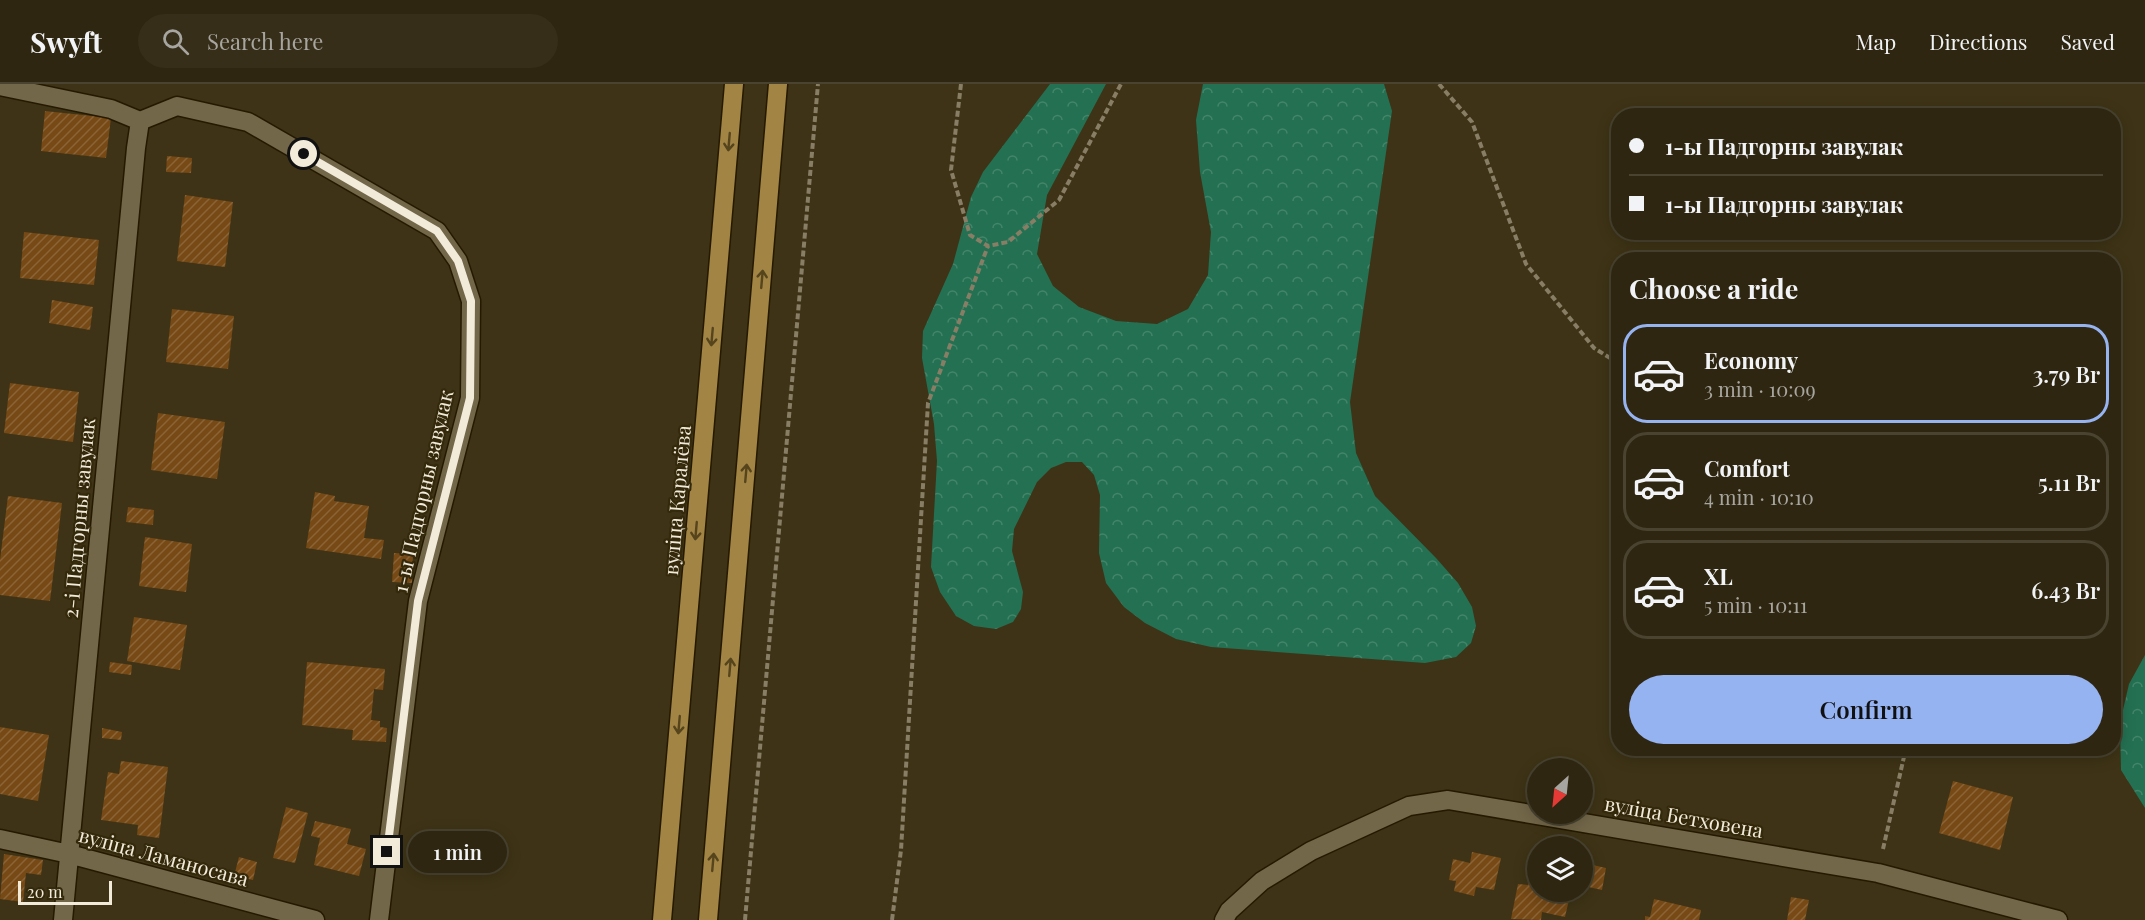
<!DOCTYPE html>
<meta charset="utf-8">
<style>
body{margin:0;font-family:"Playfair Display",serif;background:#362e19;color:#f1f3f6;height:100vh;display:flex;flex-direction:column;font-size:22px;white-space:nowrap}
*{box-sizing:border-box;margin:0}
p{font-size:20px;color:#a7a59f}
.icon{flex:none;width:33px;height:33px;fill:none;stroke:currentColor;stroke-width:2;stroke-linecap:round;stroke-linejoin:round}
.map{position:relative;flex:1;overflow:hidden}
.panel{position:absolute;left:1611px;top:168px;width:510px;height:504px;display:flex;flex-direction:column;background:#2e2610;border-radius:24px;box-shadow:0 3px 15px #0003,0 0 0 2px #494330}
.panel>*{flex:none}
.hud{position:absolute;left:1611px;top:24px;width:510px;height:132px;border-radius:24px;box-shadow:0 3px 15px #0003,0 0 0 2px #494330;display:grid;align-content:center;height:132px;padding:0 18px;background:#2e2610}
.needle{width:39px;rotate:207deg}
.buttons{position:absolute;left:1527px;top:674px;display:grid;gap:12px}
.buttons a{display:grid;place-items:center;width:66px;height:66px;border-radius:50%;background:#2e2610;box-shadow:0 3px 15px #0003,0 0 0 2px #494330;font-size:30px}
.scale{position:absolute;left:18px;bottom:15px;width:94px;box-sizing:border-box;padding-left:6px;border:3px solid #f2ebda;border-top:0;font-size:16px;line-height:21px;white-space:nowrap;color:#f2ebda;-webkit-text-stroke:4px #34290b;paint-order:stroke}
.end{position:absolute;width:27px;height:27px;margin:-14px;border:8px solid #f2ebda;background:#111;box-shadow:0 0 0 3px #111}
.from{border-radius:50%}
.bubble{position:absolute;height:42px;border-radius:21px;background:#2e2610;box-shadow:0 3px 15px #0003,0 0 0 2px #494330;font-size:20px;font-weight:600;line-height:42px;text-align:center}
.hud b{display:flex;align-items:center;gap:21px;height:57px;font-size:22px}
.hud b+b{border-top:2px solid #494330}
.hud i{width:15px;height:15px;background:#f1f3f6}
ul{padding:0;list-style:none}
li{display:flex;align-items:center;gap:18px;height:99px;margin:0 12px 9px;padding:0 6px;border:3px solid #494330;border-radius:24px}
li div{flex:1}
li b{display:block;font-size:22px}
li em{font-style:normal;font-weight:600}
li.selected{border-color:#95b2f1}
li>.icon{width:54px;height:54px;stroke-width:1.5}
h2{padding:0 18px;font-size:27px;line-height:72px}
.action{display:flex;gap:12px;margin-top:auto;padding:12px 18px}
.action a{flex:1;height:69px;border-radius:36px;background:#95b2f1;color:#111;font-size:24px;font-weight:600;line-height:69px;text-align:center}
header{display:flex;align-items:center;gap:36px;box-sizing:border-box;height:84px;padding:0 30px;background:#2e2610;border-bottom:2px solid #494330}
header strong{font-size:28px}
nav{display:flex;gap:33px;margin-inline-start:auto;font-size:21px}
.search{width:420px;height:54px;background:#362e19;display:flex;align-items:center;gap:15px;box-sizing:border-box;padding:0 21px;border-radius:33px;color:#a7a59f;font-size:22px}
.map>svg:first-child{display:block}
</style>
<header>
<strong>Swyft</strong>
<div class="search"><svg class="icon" aria-label="search" viewBox="0 0 24 24"><circle cx="10" cy="10" r="6"/><path d="M15 15l6 6"/></svg>Search here</div>
<nav><a>Map</a><a>Directions</a><a>Saved</a></nav>
</header>
<div class="map">
<svg width="2145" height="836" viewBox="0 0 2145 836">
<defs>
<pattern id="forest-crowns" width="20" height="18" patternUnits="userSpaceOnUse" patternTransform="scale(1.5)"><rect width="20" height="18" fill="#247052"/><path d="M2 6a3 3 0 1 1 6 0M12 15a3 3 0 1 1 6 0" fill="none" stroke="#44856a"/></pattern>
<pattern id="building-hatch" width="6" height="6" patternUnits="userSpaceOnUse" patternTransform="scale(1.5)"><rect width="6" height="6" fill="#764915"/><path d="M-1 1l2-2M0 6l6-6M5 7l2-2" fill="none" stroke="#8a6336"/></pattern>
</defs>
<rect width="100%" height="100%" fill="#3e3316"/>
<path fill="url(#forest-crowns)" d="M1050,0H1106L1047,111L1037,170L1053,202L1079,223L1116,237L1157,240L1188,225L1208,191L1211,148L1200,88L1196,36L1203,0H1384L1392,27L1350,318L1356,369L1375,412L1436,474L1458,499L1472,523L1476,542L1471,559L1456,573L1425,579L1211,563L1176,555L1145,539L1124,523L1106,499L1099,469L1100,411L1094,391L1082,378H1066L1051,384L1037,398L1014,445L1012,467L1023,508L1021,525L1013,538L996,545L974,542L956,532L940,508L931,483L937,377L934,340L922,274L923,247L953,180L971,113L983,88Z
M2145,571V724L2121,686L2120,639L2129,600Z"/>
<path fill="url(#building-hatch)" d="M45,27L111,34L106,74L41,67Z
M167,72L192,74L191,89L166,88Z
M185,111L233,118L225,183L177,177Z
M24,148L99,156L94,201L20,194Z
M52,216L93,223L90,246L49,239Z
M172,225L234,232L228,285L166,278Z
M10,299L79,308L73,358L4,349Z
M158,329L225,338L217,395L151,386Z
M315,408L335,412L334,417L369,422L364,454L384,456L381,475L306,464Z
M8,412L62,419L50,517L0,511V476Z
M128,423L154,426L153,441L126,438Z
M145,453L192,460L186,508L139,502Z
M394,469L413,470L412,499L392,498Z
M134,533L187,541L180,586L127,577Z
M110,578L132,581L131,591L109,588Z
M307,578L385,585L383,606L374,605L371,636L380,637V643L387,644L386,658L352,656L353,646L302,641Z
M0,643L49,651L38,717L0,710Z
M102,644L122,648L121,656L102,654Z
M121,677L168,683L159,754L137,751L138,741L101,736L108,688L119,690Z
M1953,697L2013,713L2000,766L1939,749Z
M286,723L308,729L295,779L273,774Z
M315,737L351,745L347,760L366,765L359,792L314,781L320,754L311,752Z
M1472,768L1501,774L1494,806L1476,803L1474,812L1454,807L1456,797L1449,796L1453,775L1470,779Z
M4,770L43,776L41,791L26,789L23,818L0,815Z
M239,773L257,778L253,796L234,792Z
M1588,780L1606,784L1602,806L1584,802Z
M1531,785L1538,786V807H1571L1565,833L1542,828L1541,836L1511,835L1518,800L1528,801Z
M1791,813L1809,816L1805,836H1787Z
M1654,815L1701,826L1699,836H1645V832L1650,833Z"/>
<g fill="none" stroke-linecap="round" stroke-linejoin="round">
<g stroke="#251a00" stroke-width="21">
<path id="street" d="M0,2L111,25L140,37L177,22L248,38L437,147L458,177L471,217L470,314L418,517L379,836
M0,755L69,770L315,836
M63,836L136,64L140,37
M1224,836L1229,827L1262,797L1311,767L1409,722L1448,716L1878,789L2058,836"/>
</g>
<g stroke="#251a00" stroke-width="21">
<path id="primary" d="M662,836L734,0
M708,836L778,0"/>
</g>
<path stroke="#887e66" stroke-width="4" stroke-dasharray="6 3" stroke-linecap="butt" d="M961,0L951,86L970,151L988,162L1008,158L1059,116L1121,0
M1439,0L1472,38L1526,180L1594,264L1618,279
M1883,765L1906,664
M745,836L818,0
M892,836L901,766L928,319L988,162"/>
<use href="#street" stroke="#736749" stroke-width="18"/>
<use href="#primary" stroke="#a28444" stroke-width="18"/>
</g>
<defs><path id="oneway-shaft" d="M-6 0H5M1.5-3L5.5 0L1.5 3" fill="none" stroke-width="1.6" stroke-linecap="round" stroke-linejoin="round" transform="scale(1.5)"/></defs>
<g stroke="#55441c">
<use href="#oneway-shaft" transform="translate(729 58) rotate(95)"/>
<use href="#oneway-shaft" transform="translate(762 195) rotate(-85)"/>
<use href="#oneway-shaft" transform="translate(712 253) rotate(95)"/>
<use href="#oneway-shaft" transform="translate(746 389) rotate(-85)"/>
<use href="#oneway-shaft" transform="translate(696 447) rotate(95)"/>
<use href="#oneway-shaft" transform="translate(730 583) rotate(-85)"/>
<use href="#oneway-shaft" transform="translate(679 641) rotate(95)"/>
<use href="#oneway-shaft" transform="translate(713 778) rotate(-85)"/>
</g>
<g fill="none" stroke-linecap="round" stroke-linejoin="round">
<path stroke="#f2ebda" stroke-width="8" d="M304,70L437,147L458,177L471,217L470,314L418,517L387,768"/>
</g>
<g text-anchor="middle" dominant-baseline="central" stroke-width="4.5" stroke-linejoin="round" paint-order="stroke">
<g font-size="20" fill="#f2ebda" stroke="#34290b">
<text transform="translate(422 407) rotate(-77)">1-ы Падгорны завулак</text>
<text transform="translate(676 416) rotate(-85)">вуліца Каралёва</text>
<text transform="translate(78 434) rotate(-85)">2-і Падгорны завулак</text>
<text transform="translate(1684 732) rotate(10)">вуліца Бетховена</text>
<text transform="translate(164 772) rotate(15)">вуліца Ламаносава</text>
</g>
</g>
</svg>
<div class="buttons">
<a><svg class="needle" viewBox="-14 -14 28 28"><path d="M0-13l5 13h-10z" fill="#e53935"/><path d="M0 13l5-13h-10z" fill="#a7a59f"/></svg></a>
<a><svg class="icon" aria-label="layers" viewBox="0 0 24 24"><path d="M12 4l9 5-9 5-9-5zM3 14l9 5 9-5"/></svg></a>
</div>
<div class="scale">20 m</div>
<i class="end from" style="left:304px;top:70px"></i>
<i class="end" style="left:387px;top:768px"></i>
<div class="bubble" style="left:408px;top:747px;width:99px">1 min</div>
<div class="hud">
<b><i class="from"></i>1-ы Падгорны завулак</b>
<b><i></i>1-ы Падгорны завулак</b>
</div>
<section class="panel">
<h2>Choose a ride</h2>
<ul>
<li class="selected"><svg class="icon" aria-label="car" viewBox="0 0 24 24"><path d="M5 17H2v-5l4-1 3-4h7l3 4 3 1v5h-3M9 17h6M6 11h13"/><circle cx="7" cy="17" r="2"/><circle cx="17" cy="17" r="2"/></svg><div><b>Economy</b><p>3 min · 10:09</p></div><em>3.79 Br</em></li>
<li><svg class="icon" aria-label="car" viewBox="0 0 24 24"><path d="M5 17H2v-5l4-1 3-4h7l3 4 3 1v5h-3M9 17h6M6 11h13"/><circle cx="7" cy="17" r="2"/><circle cx="17" cy="17" r="2"/></svg><div><b>Comfort</b><p>4 min · 10:10</p></div><em>5.11 Br</em></li>
<li><svg class="icon" aria-label="car" viewBox="0 0 24 24"><path d="M5 17H2v-5l4-1 3-4h7l3 4 3 1v5h-3M9 17h6M6 11h13"/><circle cx="7" cy="17" r="2"/><circle cx="17" cy="17" r="2"/></svg><div><b>XL</b><p>5 min · 10:11</p></div><em>6.43 Br</em></li>
</ul>
<div class="action"><a>Confirm</a></div>
</section>
</div>
